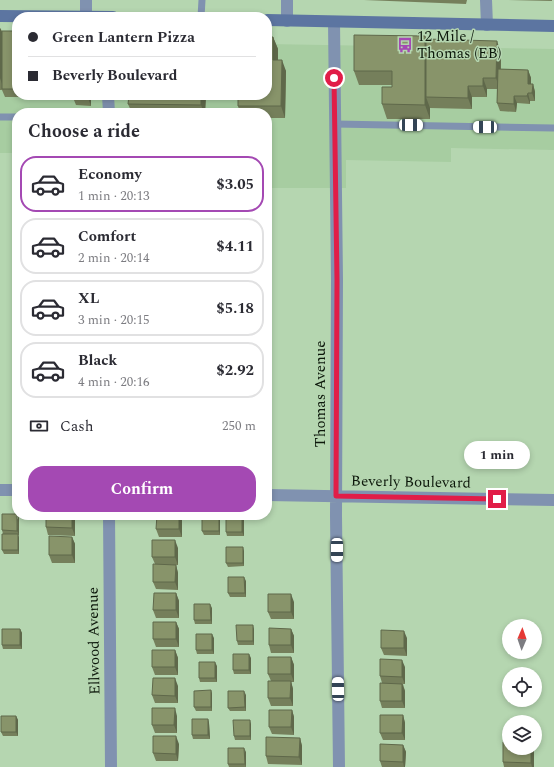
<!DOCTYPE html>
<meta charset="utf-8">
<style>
body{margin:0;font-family:Spectral,serif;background:#f7f7f7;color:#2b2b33;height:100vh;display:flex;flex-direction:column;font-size:15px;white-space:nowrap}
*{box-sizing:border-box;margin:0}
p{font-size:13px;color:#7c7c81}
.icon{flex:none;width:22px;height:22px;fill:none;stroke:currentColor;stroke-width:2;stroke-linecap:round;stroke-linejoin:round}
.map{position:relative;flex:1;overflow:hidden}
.sheet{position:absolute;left:12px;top:108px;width:260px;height:412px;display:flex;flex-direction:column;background:#fff;border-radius:16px;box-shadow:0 2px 6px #0003}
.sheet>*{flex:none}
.guide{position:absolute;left:12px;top:12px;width:260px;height:88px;border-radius:16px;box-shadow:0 2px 6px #0003;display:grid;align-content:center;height:88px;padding:0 16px;background:#fff}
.needle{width:26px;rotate:2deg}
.tools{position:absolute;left:502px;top:619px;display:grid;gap:8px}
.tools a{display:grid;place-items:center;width:40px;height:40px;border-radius:50%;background:#fff;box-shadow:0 2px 6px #0003;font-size:20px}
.end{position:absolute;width:18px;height:18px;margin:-9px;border:5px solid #e11d48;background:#fff;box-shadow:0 0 0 2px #fff}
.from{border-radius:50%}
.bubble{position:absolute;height:28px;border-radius:14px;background:#fff;box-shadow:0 2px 6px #0003;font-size:13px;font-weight:700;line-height:28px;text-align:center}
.car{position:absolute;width:12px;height:24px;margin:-12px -6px;border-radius:5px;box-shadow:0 0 3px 1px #0007;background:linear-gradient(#fff 24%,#345 0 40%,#fff 0 76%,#345 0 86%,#fff 0)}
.guide b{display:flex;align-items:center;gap:14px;height:38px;font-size:15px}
.guide b+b{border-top:1px solid #e1e1e2}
.guide i{width:10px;height:10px;background:#2b2b33}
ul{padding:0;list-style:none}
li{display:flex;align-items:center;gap:12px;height:56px;margin:0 8px 6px;padding:0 8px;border:2px solid #e1e1e2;border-radius:16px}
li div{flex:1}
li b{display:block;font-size:15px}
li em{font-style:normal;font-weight:700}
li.on{border-color:#a449b3}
li>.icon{width:36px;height:36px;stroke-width:1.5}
h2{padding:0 16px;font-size:18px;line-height:48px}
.pay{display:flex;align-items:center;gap:10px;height:44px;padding:0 16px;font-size:15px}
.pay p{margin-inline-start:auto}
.button{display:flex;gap:8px;margin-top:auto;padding:8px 16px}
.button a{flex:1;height:46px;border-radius:16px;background:#a449b3;color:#fff;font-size:16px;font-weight:700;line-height:46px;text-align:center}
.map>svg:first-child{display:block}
</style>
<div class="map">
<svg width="554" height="767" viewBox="0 0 554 767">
<rect width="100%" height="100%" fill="#b5d6b0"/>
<path fill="#a7cda1" d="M0,39L17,95H267V44L554,49V150L451,148V162L346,160V188H267V113H17V153H0Z"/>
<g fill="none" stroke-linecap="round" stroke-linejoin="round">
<path stroke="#8092b0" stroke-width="7" d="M201,17L202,0
M0,117H17
M335,124L554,128"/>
<path stroke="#8092b0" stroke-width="12" d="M287,0V21
M486,0L487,25
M86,16V0
M334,22L337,280L336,516L339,767
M108,95L109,113
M0,490H17
M267,495L554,500
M109,515L111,767"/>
<path stroke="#5c75a1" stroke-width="12" d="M0,16L113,17
M267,20L554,26"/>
</g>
<path fill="#757f5b" d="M364,0H467L466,4Z
M507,0H552V1Z
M0,28L2,31L17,33V95H19V97H5L2,90H0Z
M425,36L426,39L501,53V69L528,70L531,78V84H533L535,92V101H530V104L517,103L516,112L500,111L497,103V89H487V97H472V109L430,108V119H387L382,104L392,87V85H359L354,71Z
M273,37L278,49V60L286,71L285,118H267V113H240L238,106Z
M72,95H91V106L76,105Z
M206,95L205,113H132L128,104Z
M46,515H74L75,517V536L48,535L46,527Z
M19,518V535H18L19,538V554H4L2,550L3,534L2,530Z
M182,519V537H159L156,529Z
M220,519V535H204L202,531Z
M244,520V536H227L226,532Z
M72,537L75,544V563H52L49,555Z
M178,548V565H176L178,573V590L156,589L153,582L155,564L152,557Z
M244,551V566L228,567L226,563Z
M246,581V597H230L228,593Z
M176,593L179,601V618H156L153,610Z
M294,602V619H271L268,612Z
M212,608V624H195L194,620Z
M176,622L179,629V647H156L153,639Z
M20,629L22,633V649H3L2,645Z
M254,629V645H238L237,641Z
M291,629L294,636V653H271L269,645Z
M214,638V654H197L196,650Z
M407,638V656L384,655L381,648Z
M175,650L178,658V675H155L152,667Z
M291,657L294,665V682H291L293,689V706H271L268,698L271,681L268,674Z
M251,658V674H234L233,670Z
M217,666V682H200L199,678Z
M405,667V684H403L405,691V708H382L380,701L382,683L380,676Z
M178,686V703H155L152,695Z
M211,690L212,694V711H196L194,707Z
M246,695V711H230L228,708Z
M292,710L294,717V735L272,734L269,727Z
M403,715L405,723V740H383L380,733Z
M16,716L18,720V736H3L1,732Z
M177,716V733H155L152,725Z
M208,719L209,723L210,739H193L192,735Z
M251,724V740H235L234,736Z
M300,738L302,746V765L268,764L266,756Z
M179,744L178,761H156L153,753Z
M403,745L406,752L405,767H382L380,761Z
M509,748H533L534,750V767H504L503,762Z
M246,752V767H229L228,764Z"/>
<path fill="#5f684a" d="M0,28L5,39L4,90L0,78Z
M16,31L17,33V91L16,89Z
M425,36L430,50L426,97L430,108V119L425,105Z
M273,37L278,49V71L273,60Z
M497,41L501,53L500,90L496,78Z
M282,60L286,71L285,118L281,106Z
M528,70L531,78V92L528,84Z
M483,78L487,89V97L483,86Z
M533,84L535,92V101L532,93Z
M468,86L472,97V109L468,98Z
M528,93L530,101V104L527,96Z
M87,95H91V106Z
M201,95H206L205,113H204L201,105Z
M514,96L517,103L516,112L514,104Z
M18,515L19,518V535L17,531Z
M72,515H74L75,517V536L72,528Z
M179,515H180L182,519V537L179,529Z
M219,515L220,519V535L219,531Z
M242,516L244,520V536L242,532Z
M18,534L19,538V554L18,550Z
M72,537L75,544V563L72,555Z
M175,540L178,548V565L175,557Z
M243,547L244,551V566L243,563Z
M176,565L178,573V590L175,582Z
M244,577L246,581V597L245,593Z
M176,593L179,601V618L176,610Z
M291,594L294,602V619L291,612Z
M210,604L212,608V624L211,620Z
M176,622L179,629V647L176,639Z
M253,625L254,629V645L253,641Z
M20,629L22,633V649L20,645Z
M291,629L294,636V653L291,645Z
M404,631L407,638V656L404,648Z
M212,634L214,638V654L212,650Z
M175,650L178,658V675L175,667Z
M249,654L251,658V674L249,670Z
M291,657L294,665V682L291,674Z
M402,660L405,667V684L402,677Z
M215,662L217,666V682L215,678Z
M175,678L178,686V703L175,696Z
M291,681L293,689V706L290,698Z
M402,684L405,691V708L402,701Z
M211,690L212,694V711L211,707Z
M244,691L246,695V711L245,707Z
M175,708L177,716V733L174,725Z
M292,710L294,717V735L291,727Z
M403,715L405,723V740L402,733Z
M16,716L18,720V736L16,732Z
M208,719L209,723L210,739L208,735Z
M250,720L251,724V740L250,736Z
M176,736L179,744L178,761L176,754Z
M300,738L302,746V765L299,757Z
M403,745L406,752L405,767H404L403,762Z
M244,748L246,752V767L245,764Z
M531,748H533L534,750V767H532L531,763Z"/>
<path fill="#88946a" stroke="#5f684a" d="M2,31H16V89H2Z
M354,35L425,36V105L382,104V87H392V71H354Z
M267,37H273V60H282L281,106H238V95H267Z
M426,39L497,41L496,78H483V86H468V98L426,97Z
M498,69L528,70V84H533L532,93H528L527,96H514V104L497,103Z
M129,95H201V105L128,104Z
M2,514H17V531L2,530Z
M46,515H72V528L46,527Z
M157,515H179V529H156Z
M202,515H219V531H202Z
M226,516H242V532H226Z
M2,534H18V550H2Z
M49,536L72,537V555H49Z
M152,540H175V557H152Z
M226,547H243V563H226Z
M153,564L176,565L175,582H153Z
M228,577H244L245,593H228Z
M154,593H176V610H153Z
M268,594H291V612H268Z
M194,604H210L211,620H194Z
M153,622H176V639H153Z
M236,625H253V641H237Z
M269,628L291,629V645H269Z
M2,629H20V645H2Z
M381,630L404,631V648H381Z
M196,634H212V650H196Z
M152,650H175V667H152Z
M233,654H249V670H233Z
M268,657H291V674H268Z
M380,659L402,660V677L380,676Z
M199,662H215V678H199Z
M153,678H175V696L152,695Z
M268,681H291L290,698H268Z
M380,683L402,684V701H380Z
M211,690V707H194V691Z
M228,691H244L245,707L228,708Z
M152,708H175L174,725H152Z
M269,710H292L291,727H269Z
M380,715H403L402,733H380Z
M1,716H16V732H1Z
M192,719H208V735H192Z
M233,720H250V736H234Z
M153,736H176V754L153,753Z
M266,737L300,738L299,757L266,756Z
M503,742H509V748H531V763L503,762Z
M380,744L403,745V762L380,761Z
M228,748H244L245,764H228Z"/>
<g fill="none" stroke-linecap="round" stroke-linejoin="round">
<path stroke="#e11d48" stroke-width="5" d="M334,78L337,280L336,496L497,499"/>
</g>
<defs>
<g id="bus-bare" transform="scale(1.2)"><path d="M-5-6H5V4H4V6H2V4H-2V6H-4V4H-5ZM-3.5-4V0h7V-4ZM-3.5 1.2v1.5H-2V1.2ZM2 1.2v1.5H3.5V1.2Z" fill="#a449b3" stroke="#b5d6b0" stroke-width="2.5" paint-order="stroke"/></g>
</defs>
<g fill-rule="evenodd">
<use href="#bus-bare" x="405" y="45"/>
</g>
<g text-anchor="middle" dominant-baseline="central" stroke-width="3" stroke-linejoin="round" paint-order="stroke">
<g font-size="15" fill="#0d180b" stroke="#b5d6b0" text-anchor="start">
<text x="417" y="36">12 Mile /<tspan x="417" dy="17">Thomas (EB)</tspan></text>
</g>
<g font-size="15" fill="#0d180b" stroke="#b5d6b0">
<text transform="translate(320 394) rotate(-90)">Thomas Avenue</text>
<text transform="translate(411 482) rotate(1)">Beverly Boulevard</text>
<text transform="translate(94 641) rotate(-91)">Ellwood Avenue</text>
</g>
</g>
</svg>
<div class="tools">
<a><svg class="needle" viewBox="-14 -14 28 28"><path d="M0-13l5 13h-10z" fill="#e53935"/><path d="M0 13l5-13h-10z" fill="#7c7c81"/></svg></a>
<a><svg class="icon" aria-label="locate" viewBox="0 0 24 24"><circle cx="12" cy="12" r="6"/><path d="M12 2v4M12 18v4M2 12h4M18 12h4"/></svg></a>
<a><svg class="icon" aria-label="layers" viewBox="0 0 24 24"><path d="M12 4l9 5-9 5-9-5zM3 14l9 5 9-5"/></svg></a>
</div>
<i class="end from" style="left:334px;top:78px"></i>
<i class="end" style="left:497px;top:499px"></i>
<div class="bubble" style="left:464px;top:441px;width:66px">1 min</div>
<i class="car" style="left:411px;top:125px;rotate:91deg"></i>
<i class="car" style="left:485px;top:127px;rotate:271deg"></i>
<i class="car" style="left:337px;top:550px;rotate:180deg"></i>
<i class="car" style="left:338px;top:689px;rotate:359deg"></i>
<div class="guide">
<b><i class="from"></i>Green Lantern Pizza</b>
<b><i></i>Beverly Boulevard</b>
</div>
<section class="sheet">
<h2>Choose a ride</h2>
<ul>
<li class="on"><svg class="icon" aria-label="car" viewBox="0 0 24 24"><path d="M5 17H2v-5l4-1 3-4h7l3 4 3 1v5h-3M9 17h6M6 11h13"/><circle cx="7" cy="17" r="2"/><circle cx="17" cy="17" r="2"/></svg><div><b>Economy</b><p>1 min · 20:13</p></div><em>$3.05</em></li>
<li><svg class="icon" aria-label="car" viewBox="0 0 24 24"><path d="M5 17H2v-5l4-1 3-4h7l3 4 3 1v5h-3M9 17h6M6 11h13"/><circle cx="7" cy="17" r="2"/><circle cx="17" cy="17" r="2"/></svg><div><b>Comfort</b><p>2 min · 20:14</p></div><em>$4.11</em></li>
<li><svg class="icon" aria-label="car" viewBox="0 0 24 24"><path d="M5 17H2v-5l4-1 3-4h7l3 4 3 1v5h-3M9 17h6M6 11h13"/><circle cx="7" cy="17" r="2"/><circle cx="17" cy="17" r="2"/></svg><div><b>XL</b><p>3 min · 20:15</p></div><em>$5.18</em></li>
<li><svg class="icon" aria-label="car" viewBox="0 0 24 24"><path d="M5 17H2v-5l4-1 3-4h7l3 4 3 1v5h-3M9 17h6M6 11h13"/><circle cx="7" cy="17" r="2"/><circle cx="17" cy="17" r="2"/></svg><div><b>Black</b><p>4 min · 20:16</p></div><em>$2.92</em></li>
</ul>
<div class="pay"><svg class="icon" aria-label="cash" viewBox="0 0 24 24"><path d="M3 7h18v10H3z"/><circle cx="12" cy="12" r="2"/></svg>Cash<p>250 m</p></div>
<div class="button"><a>Confirm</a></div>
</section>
</div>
